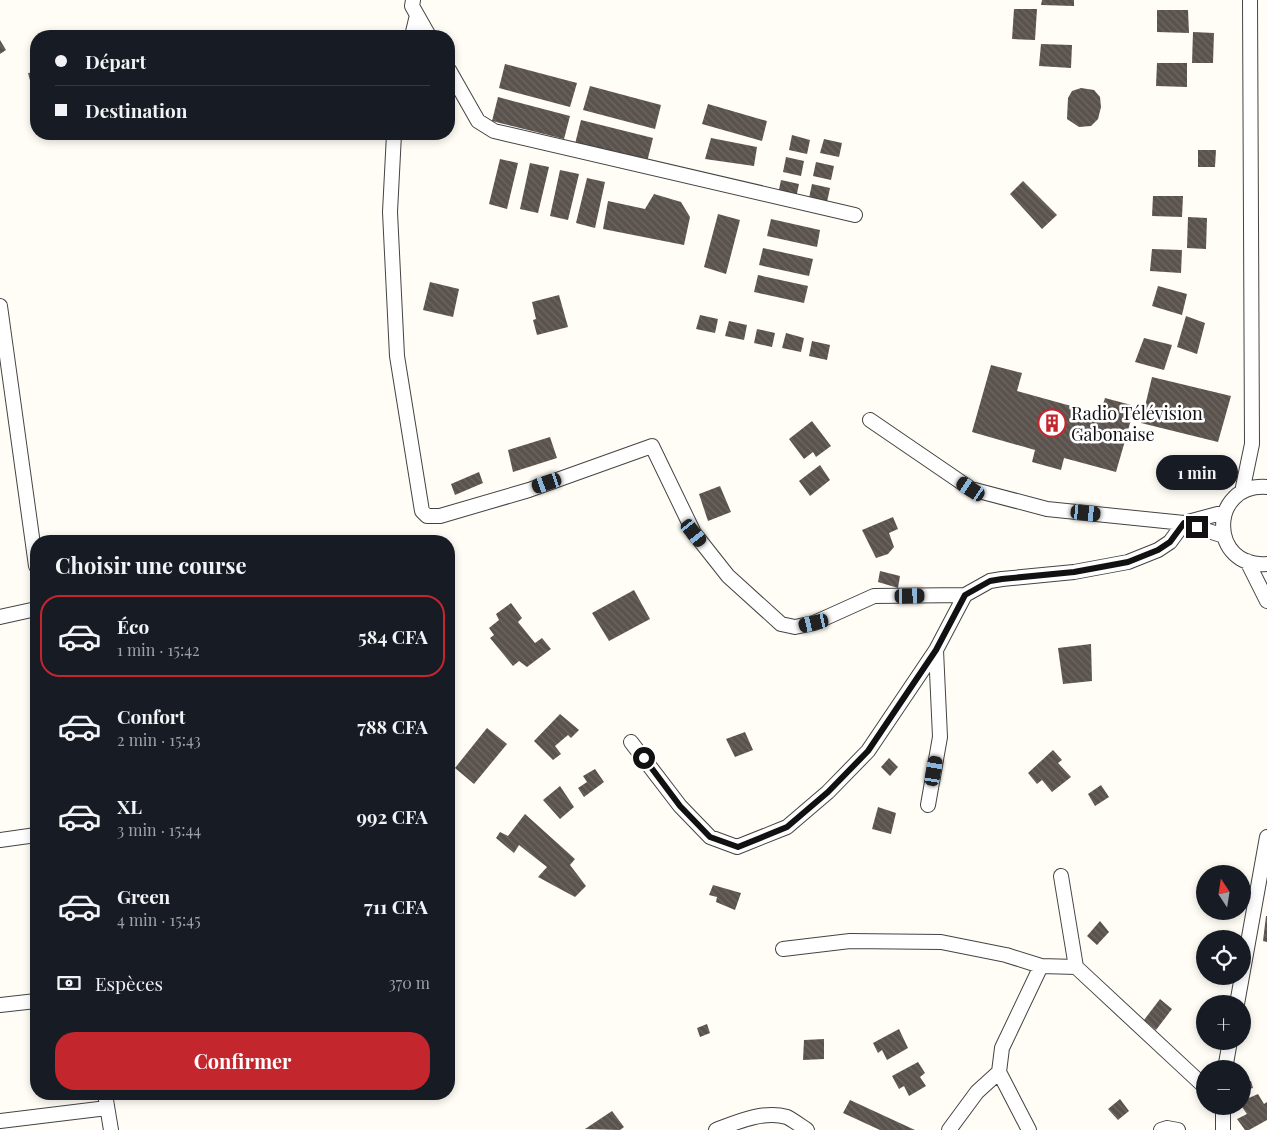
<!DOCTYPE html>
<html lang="fr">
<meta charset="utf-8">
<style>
body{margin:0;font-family:"Playfair Display",serif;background:#242831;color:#f1f3f6;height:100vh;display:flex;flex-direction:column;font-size:19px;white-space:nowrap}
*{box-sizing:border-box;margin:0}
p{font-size:16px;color:#9ea1a6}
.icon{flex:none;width:28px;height:28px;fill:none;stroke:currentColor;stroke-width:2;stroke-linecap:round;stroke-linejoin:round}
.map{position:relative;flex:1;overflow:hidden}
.side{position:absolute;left:30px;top:535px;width:425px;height:565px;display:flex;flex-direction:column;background:#171b24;border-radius:20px;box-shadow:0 2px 8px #0003}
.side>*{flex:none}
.guide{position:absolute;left:30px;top:30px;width:425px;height:110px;border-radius:20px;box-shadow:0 2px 8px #0003;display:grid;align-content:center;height:110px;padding:0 25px;background:#171b24}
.needle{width:32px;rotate:348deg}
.buttons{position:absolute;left:1196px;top:865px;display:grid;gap:10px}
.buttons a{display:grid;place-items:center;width:55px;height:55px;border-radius:50%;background:#171b24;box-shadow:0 2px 8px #0003;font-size:25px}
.end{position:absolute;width:22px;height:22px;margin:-11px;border:6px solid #111;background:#fff;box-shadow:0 0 0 2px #fff}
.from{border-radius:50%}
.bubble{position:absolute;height:35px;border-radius:18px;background:#171b24;box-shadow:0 2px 8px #0003;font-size:16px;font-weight:700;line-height:35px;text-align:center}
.car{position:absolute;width:15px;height:30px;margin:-15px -8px;border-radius:6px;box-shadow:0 0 4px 1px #0007;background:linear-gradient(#222 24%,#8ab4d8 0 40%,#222 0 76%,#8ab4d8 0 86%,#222 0)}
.guide b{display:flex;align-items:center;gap:18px;height:48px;font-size:19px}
.guide b+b{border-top:1px solid #363941}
.guide i{width:12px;height:12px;background:#f1f3f6}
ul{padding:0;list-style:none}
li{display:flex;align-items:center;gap:15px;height:82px;margin:0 10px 8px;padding:0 15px;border:2px solid transparent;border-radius:20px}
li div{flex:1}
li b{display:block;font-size:19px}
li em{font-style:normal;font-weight:700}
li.selected{border-color:#c4262e}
li>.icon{width:45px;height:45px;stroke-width:1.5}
h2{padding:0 25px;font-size:22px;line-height:60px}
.pay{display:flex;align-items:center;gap:12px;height:55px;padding:0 25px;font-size:19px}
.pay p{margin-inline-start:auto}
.cta{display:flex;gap:10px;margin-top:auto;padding:10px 25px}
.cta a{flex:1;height:58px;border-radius:20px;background:#c4262e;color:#fff;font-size:20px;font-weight:700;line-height:58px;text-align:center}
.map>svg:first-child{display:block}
</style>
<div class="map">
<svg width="1267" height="1130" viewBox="0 0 1267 1130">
<defs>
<pattern id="building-back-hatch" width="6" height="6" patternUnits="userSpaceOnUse" patternTransform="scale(1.25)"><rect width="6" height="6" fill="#5a524d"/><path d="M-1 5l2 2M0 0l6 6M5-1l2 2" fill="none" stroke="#6d6662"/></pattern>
</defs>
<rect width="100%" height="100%" fill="#fffdf5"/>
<path fill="url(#building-back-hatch)" d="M1042,0H1074V6L1041,5Z
M1014,9H1037L1035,40L1012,39Z
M1157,10H1188L1189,33L1157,32Z
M1193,32L1214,33L1213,63H1192Z
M0,40L6,50L0,54Z
M1041,44L1072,45L1071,68L1039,66Z
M1157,63H1187V87L1156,86Z
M505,64L577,83L570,107L499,88Z
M36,72V83L31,84L28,73Z
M36,86V96H34L32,87Z
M590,86L661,105L655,129L583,110Z
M1081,88L1094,90L1100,97L1101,107L1098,119L1091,126L1079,127L1067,119L1068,98L1072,91Z
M498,97L570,116L564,139L492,121Z
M708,104L767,121L762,141L702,124Z
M581,120L653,138L647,162L575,144Z
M792,135L810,140L807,154L789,150Z
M711,138L757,147L754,166L705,159Z
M824,139L842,143L839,157L820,153Z
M1198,150H1216L1215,167H1198Z
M786,157L804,161L801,176L783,172Z
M500,159L518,163L507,209L489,204Z
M816,162L834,166L831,180L813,176Z
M530,163L549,167L538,213L520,209Z
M560,170L579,174L568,220L550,216Z
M587,178L605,182L595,228L576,223Z
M781,180L799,184L796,198L778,194Z
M1023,181L1057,215L1042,229L1010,194Z
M812,184L830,188L827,202L809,198Z
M654,194L681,202L690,217L684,245L603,229L608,201L645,209Z
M1153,196H1183L1182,217L1152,216Z
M718,214L740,220L726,274L704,267Z
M1188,217L1207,218L1206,249L1187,248Z
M771,219L820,230L817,247L767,236Z
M763,248L813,259L809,276L759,265Z
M1152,249L1182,250L1181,273L1150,271Z
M758,275L808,286L804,303L754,292Z
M430,282L459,289L453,317L423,310Z
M1158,286L1187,294L1182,315L1152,306Z
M559,295L568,327L537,335L533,320L536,319L532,302Z
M700,315L718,319L715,333L696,329Z
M1186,316L1205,323L1197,354L1177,347Z
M729,321L747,325L744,340L725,336Z
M757,329L775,333L772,347L754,343Z
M786,333L804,338L801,352L782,348Z
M1144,338L1172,345L1164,370L1135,362Z
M812,341L830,345L827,360L809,356Z
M991,365L1022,373L1017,391L1100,414L1105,398L1135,406L1116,472L1064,458L1061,470L1032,462L1035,450L972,432Z
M1152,377L1231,396L1218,442L1141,423Z
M812,421L831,446L816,457L813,452L804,459L789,439Z
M550,437L557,458L513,472L508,450Z
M820,465L830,480L810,496L799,481Z
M479,472L483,483L455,495L451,484Z
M720,486L731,512L708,521L699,494Z
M893,517L898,529L889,533L894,547L888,554L876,558L862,530Z
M880,571L900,576L898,588L878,582Z
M634,590L650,619L609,641L592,613Z
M511,603L522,618L518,622L535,643L542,638L551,649L527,667L519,661L513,666L490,638L494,635L489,628L499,620L496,614Z
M1091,644L1092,681L1063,684L1058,648Z
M560,714L579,730L571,738L568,735L555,746L561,754L553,760L534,741Z
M487,728L507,744L474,784L455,768Z
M745,732L753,750L735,757L726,739Z
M1053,750L1062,760L1058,763L1071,777L1052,792L1042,780L1037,784L1028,773Z
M889,758L898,767L890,776L881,767Z
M595,769L604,782L584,797L578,788L587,782L583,776Z
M1101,785L1109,797L1095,806L1088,794Z
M560,786L574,807L560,819L543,800Z
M878,807L896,813L891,834L872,829Z
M525,814L575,859L570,865L586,886L575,897L538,877L547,867L519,845L514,853L496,838L500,832L508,836Z
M713,885L741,893L735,910L716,902L717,897L709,895Z
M1266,916H1267V942L1263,941Z
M1100,921L1109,932L1097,945L1087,936Z
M1160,999L1172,1009L1156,1030L1144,1020Z
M707,1024L710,1033L700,1037L697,1028Z
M899,1029L908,1048L887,1060L882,1050L878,1053L873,1043Z
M824,1039V1059L803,1060L804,1040Z
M918,1062L925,1073L920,1077L926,1086L909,1096L904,1086L899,1089L892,1076Z
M1251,1081L1253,1088L1245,1090L1246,1095L1242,1096V1083Z
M1258,1094L1264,1104L1267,1102V1120L1249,1130H1245L1237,1119L1247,1114L1242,1107V1101Z
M1120,1099L1129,1111L1118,1120L1108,1109Z
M850,1100L915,1130H880L843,1113Z
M612,1111L624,1127L620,1130L585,1129Z"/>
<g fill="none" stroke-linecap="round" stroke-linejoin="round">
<g stroke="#444" stroke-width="16">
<path id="minor" d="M413,0L412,6L429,36
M412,36L417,15
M449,70L478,121L494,131L855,215
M394,134L390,212L397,356L422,511L427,516H440L529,490L652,446L694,533L728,576L781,624L795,627L814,623L874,596L965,595L990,581L1002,579L1074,572L1128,562L1158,550L1170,542L1184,523L1225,512
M0,306L36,566
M870,420L971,489L1047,509L1184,523L1224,536
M1267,487C1208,483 1209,569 1267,564
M1242,492L1252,444L1250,0
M1247,561L1267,601
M0,617L36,609
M631,742L680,806L710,837L737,847L787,827L828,792L868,751L936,650L965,595
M928,805L940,737L936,650
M0,840L36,835
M1061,876L1076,967L1205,1087
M783,949L850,941L941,942L1006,955L1041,966L1076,967
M1237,1004L1267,837
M0,1005L36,1001
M1225,1069L1230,1041
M999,1072L1029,1130
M105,1094L111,1130
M1223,1106V1130
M0,1121L107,1108
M716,1130C737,1122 764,1110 787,1117C793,1120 801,1126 807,1130
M949,1130L977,1092L999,1072L1002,1048L1041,966
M1161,1130L1167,1128L1178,1130"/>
</g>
<use href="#minor" stroke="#fff" stroke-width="14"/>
</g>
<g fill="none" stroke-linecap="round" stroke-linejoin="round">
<path stroke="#111" stroke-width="6" d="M644,758L680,806L710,837L738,847L787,827L828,792L868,751L936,650L965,595L990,581L1002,579L1074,572L1128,562L1158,550L1170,542L1184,523L1197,527"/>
</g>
<defs>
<g id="building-ring" transform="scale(1.4375)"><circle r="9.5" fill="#fff" stroke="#c4262e" stroke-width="1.5"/><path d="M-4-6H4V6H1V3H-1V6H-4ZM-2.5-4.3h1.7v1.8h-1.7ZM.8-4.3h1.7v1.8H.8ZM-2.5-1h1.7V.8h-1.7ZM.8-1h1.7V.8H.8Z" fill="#c4262e"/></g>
</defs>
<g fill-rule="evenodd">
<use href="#building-ring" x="1052" y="423"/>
</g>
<g text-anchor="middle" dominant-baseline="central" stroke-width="5" stroke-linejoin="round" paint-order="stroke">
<g font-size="18" fill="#111" stroke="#fff" text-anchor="start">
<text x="1071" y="413">Radio Télévision<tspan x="1071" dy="21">Gabonaise</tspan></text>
</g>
</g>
</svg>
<div class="buttons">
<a><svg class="needle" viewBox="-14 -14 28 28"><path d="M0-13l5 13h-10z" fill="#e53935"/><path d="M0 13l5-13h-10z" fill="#9ea1a6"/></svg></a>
<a><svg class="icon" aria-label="locate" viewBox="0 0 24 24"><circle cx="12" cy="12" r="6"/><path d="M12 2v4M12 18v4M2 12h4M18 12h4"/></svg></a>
<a>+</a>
<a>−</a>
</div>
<i class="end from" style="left:644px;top:758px"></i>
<i class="end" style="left:1197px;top:527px"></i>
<div class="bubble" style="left:1156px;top:455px;width:82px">1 min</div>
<i class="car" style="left:547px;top:483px;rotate:251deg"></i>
<i class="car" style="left:971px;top:489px;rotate:304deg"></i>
<i class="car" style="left:1086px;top:513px;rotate:96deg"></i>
<i class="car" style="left:694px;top:533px;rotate:141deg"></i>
<i class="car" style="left:910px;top:596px;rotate:89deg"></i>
<i class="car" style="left:814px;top:623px;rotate:257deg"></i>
<i class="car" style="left:934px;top:771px;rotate:10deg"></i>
<div class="guide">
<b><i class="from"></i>Départ</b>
<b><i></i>Destination</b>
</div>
<section class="side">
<h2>Choisir une course</h2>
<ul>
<li class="selected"><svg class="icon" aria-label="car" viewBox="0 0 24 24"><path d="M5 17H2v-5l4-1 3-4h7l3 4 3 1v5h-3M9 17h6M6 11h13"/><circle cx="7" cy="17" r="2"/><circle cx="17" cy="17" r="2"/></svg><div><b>Éco</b><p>1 min · 15:42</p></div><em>584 CFA</em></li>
<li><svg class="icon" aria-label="car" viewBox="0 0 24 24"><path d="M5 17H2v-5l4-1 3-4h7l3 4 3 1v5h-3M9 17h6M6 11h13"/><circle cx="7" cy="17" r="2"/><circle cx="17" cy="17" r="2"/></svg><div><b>Confort</b><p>2 min · 15:43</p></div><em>788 CFA</em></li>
<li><svg class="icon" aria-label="car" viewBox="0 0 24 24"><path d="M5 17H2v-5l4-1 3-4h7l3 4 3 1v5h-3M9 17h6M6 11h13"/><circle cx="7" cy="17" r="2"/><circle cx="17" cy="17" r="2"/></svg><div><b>XL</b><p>3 min · 15:44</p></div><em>992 CFA</em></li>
<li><svg class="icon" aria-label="car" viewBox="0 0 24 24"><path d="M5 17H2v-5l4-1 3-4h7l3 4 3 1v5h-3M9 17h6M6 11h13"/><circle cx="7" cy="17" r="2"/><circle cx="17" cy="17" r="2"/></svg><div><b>Green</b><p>4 min · 15:45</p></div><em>711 CFA</em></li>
</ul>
<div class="pay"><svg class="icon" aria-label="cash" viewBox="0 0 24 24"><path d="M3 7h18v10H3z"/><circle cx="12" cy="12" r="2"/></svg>Espèces<p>370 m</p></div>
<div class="cta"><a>Confirmer</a></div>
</section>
</div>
